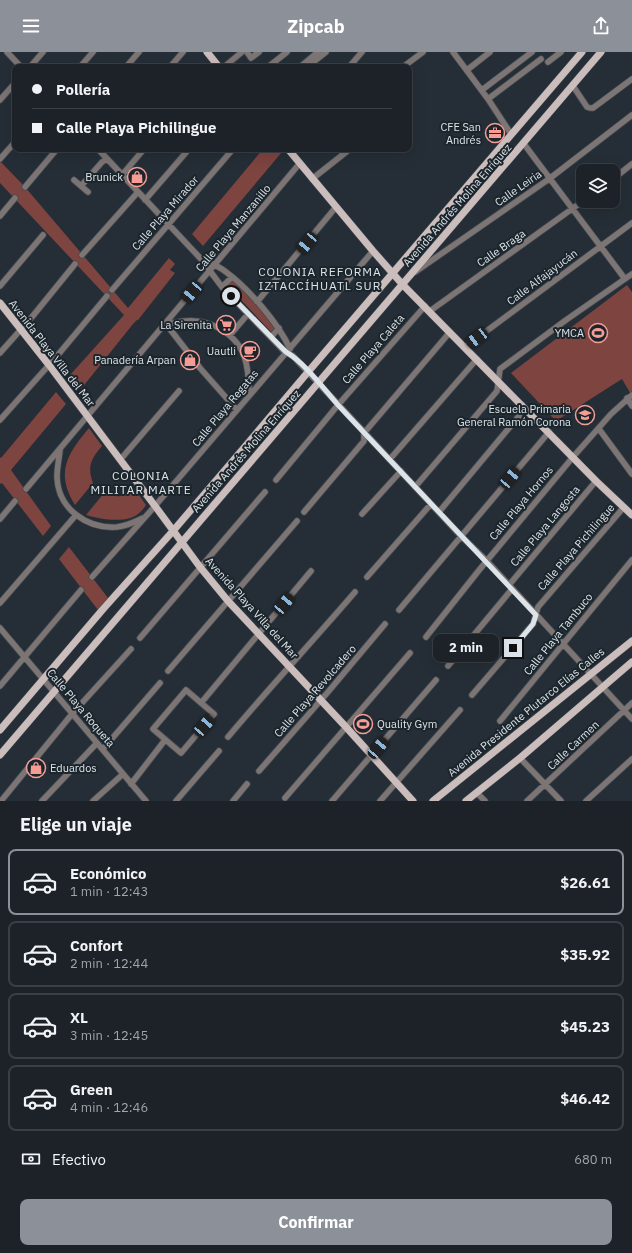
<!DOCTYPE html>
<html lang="es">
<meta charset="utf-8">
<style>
body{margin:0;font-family:"IBM Plex Sans",sans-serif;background:#252a30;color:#f1f3f6;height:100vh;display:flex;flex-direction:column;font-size:15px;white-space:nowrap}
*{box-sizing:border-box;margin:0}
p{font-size:13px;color:#a0a4a8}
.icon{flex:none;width:22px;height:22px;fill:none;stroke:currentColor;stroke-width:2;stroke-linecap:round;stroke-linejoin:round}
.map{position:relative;height:749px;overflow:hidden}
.panel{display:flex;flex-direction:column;background:#1c2228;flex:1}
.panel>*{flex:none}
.top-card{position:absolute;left:12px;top:12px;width:400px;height:88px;border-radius:8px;box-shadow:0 4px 16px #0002,0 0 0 1px #3a3f45;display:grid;align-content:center;height:88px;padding:0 20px;background:#1c2228}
.tools{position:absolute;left:576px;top:112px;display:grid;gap:8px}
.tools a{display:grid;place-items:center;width:44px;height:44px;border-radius:8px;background:#1c2228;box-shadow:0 4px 16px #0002,0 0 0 1px #3a3f45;font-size:20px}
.end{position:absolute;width:18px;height:18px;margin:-9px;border:5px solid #dde4e9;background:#111;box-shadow:0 0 0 2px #111}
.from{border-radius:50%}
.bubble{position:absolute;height:28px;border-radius:8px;background:#1c2228;box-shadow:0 4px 16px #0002,0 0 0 1px #3a3f45;font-size:13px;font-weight:800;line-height:28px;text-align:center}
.car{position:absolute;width:12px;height:24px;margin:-12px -6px;border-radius:5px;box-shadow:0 0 3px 1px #0007;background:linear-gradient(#222 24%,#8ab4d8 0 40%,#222 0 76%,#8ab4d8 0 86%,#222 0)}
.top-card b{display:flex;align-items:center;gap:14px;height:38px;font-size:15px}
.top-card b+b{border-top:1px solid #3a3f45}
.top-card i{width:10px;height:10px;background:#f1f3f6}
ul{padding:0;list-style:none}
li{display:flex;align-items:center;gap:12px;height:66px;margin:0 8px 6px;padding:0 12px;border:2px solid #3a3f45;border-radius:8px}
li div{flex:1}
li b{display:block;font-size:15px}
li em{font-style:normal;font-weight:800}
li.on{border-color:#8c9099}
li>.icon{width:36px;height:36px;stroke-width:1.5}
h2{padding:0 20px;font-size:18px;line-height:48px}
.pay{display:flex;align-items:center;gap:10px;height:44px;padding:0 20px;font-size:15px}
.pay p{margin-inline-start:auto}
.button{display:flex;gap:8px;margin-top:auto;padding:8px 20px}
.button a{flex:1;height:46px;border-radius:8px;background:#8c9099;color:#fff;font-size:16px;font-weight:800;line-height:46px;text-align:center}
header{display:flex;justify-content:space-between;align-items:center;height:52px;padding:0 20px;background:#8c9099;color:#fff;font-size:18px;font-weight:800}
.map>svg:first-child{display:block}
</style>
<header><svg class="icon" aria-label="menu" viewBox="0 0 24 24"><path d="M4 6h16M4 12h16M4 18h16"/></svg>Zipcab<svg class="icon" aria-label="share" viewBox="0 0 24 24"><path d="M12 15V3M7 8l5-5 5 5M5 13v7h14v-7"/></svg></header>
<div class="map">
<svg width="632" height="749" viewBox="0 0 632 749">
<rect width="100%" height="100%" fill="#252e36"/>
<path fill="#7d4440" d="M263,97H279L282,100L203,194L192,182Z
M0,109L25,135L128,256L169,206L175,212L170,218L175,221L138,268H137L133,272L81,337L70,323L124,263L0,131Z
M232,228L235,229L277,275L274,283L228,234L229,230Z
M627,233L632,240V344L622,327L556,369L511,321Z
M56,340L66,352L11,418L51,474L43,484L2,431L0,432V405L1,406Z
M89,376L102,394C91,407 87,414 93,431L75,453C55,421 67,402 89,376Z
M134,436L146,453C144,456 141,460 138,462C126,472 99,467 86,463L104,441C118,446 124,446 134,436Z
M69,495L108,546L98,558L59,507Z"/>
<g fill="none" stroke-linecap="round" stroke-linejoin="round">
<g stroke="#424b53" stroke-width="7">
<path id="minor" d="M7,0L21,15
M247,0L251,6L259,0
M453,0L488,47L511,82
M548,10L561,0
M30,15L43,0
M80,15L93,0
M126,15L139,0
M170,15L183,0
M224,15L242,0
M268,15L287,0
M300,15L318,0
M307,15L326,0
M349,15L362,0
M403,15L423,0
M467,18L490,0
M573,34L587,55L590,56H593L632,27
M482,38L532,0
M488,47L541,7
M0,48L15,31
M524,92L625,227
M98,97L201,207L222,235L285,300L293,304L308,320L461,484L487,509L632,667
M0,107L15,90
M122,123L144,97
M312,127L350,97
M613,127L632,112
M74,128L88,140
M81,134L102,110L107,107
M25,135L57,97
M145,148L189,97
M0,164L15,146
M82,203L138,140
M201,207C210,211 219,214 226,220C248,236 279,272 290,297
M415,220L549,127L632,63
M0,234L43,183
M222,235L232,225
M112,238L233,97
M257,250L336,155
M430,259L583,149
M166,272C175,271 184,268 194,269C202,269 210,272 217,275C246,290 249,313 249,343
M166,272L200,316L237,358
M230,283L248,262
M271,285L279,276
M465,295L632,171
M0,301L32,265L75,212
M627,346L632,354
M0,368L57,304L107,244
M599,377L632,422
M60,398C59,407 57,416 57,425C58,457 87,477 117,475C127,474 135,470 143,466
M390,407L477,307
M120,408L179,339
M276,428L338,353L425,254
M415,435L497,339L500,317L566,268L632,222
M26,437L300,111
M304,460L364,389V381L450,280
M439,460L519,364L522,353
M362,462L401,419
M0,467L15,449
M92,525L155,454L373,199
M367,525L431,452
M509,533L596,429
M0,551L76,463
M399,558L549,380
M0,576L146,749
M426,585L480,517L573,405L611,362L632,343
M140,586L265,440
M448,614L512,537
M168,619L297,469
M0,634L81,538
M186,638L214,662L181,701L153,677Z
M472,643L533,572L538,555L624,455
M201,651L311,519
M500,669L632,508
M228,685C269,636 313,589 355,540
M103,697L160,631
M520,706L561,749
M259,719L328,640L385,572
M131,732L165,688
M477,741L485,749
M285,746L410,601
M1,749L72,662L131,597
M42,749L97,691
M93,749L123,722
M176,749L219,699
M233,749L247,732
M332,749L436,628
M380,749L460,658
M527,749L632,651
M586,749L632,707"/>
</g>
<g stroke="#424b53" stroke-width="8">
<path id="major" d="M207,0L219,15
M288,97L373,199L403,233L596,429L632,463
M0,251L49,313L155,454L200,515L228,549L346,675L413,749
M0,678L104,556L173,479L243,397L308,320L582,0
M0,703L601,0
M433,749L632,589
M466,749L520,706L632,610"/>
</g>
<use href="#minor" stroke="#7c7574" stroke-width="5.5"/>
<use href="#major" stroke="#cbbdbb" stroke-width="7"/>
</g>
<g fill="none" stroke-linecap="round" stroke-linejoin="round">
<path stroke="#dde4e9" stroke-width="5" d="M231,244L286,300C304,310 324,337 338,353L536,563L533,572L513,596"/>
</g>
<defs>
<g id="office-ring" transform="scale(1)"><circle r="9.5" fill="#1b252c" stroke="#f59c95" stroke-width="1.5"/><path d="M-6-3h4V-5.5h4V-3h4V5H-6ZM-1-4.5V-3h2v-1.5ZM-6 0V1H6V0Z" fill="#f59c95"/></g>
<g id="shop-ring" transform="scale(1)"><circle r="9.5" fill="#1b252c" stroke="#f59c95" stroke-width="1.5"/><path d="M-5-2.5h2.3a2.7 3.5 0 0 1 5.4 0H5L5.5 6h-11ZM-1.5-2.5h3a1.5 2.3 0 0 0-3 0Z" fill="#f59c95"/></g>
<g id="supermarket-ring" transform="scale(1)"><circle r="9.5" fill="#1b252c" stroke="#f59c95" stroke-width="1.5"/><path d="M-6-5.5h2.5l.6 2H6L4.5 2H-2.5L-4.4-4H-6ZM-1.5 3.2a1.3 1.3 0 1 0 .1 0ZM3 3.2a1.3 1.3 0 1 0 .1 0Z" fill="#f59c95"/></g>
<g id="stadium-ring" transform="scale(1)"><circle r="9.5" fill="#1b252c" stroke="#f59c95" stroke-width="1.5"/><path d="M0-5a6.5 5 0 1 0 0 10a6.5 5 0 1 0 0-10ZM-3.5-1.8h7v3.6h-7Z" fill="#f59c95"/></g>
<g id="cafe-ring" transform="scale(1)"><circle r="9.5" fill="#1b252c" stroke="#f59c95" stroke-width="1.5"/><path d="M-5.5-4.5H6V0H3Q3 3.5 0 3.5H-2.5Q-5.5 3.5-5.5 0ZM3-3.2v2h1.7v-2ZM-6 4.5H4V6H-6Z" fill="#f59c95"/></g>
<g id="school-ring" transform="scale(1)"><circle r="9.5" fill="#1b252c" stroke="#f59c95" stroke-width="1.5"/><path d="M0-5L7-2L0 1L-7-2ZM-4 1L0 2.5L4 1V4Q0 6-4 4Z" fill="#f59c95"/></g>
</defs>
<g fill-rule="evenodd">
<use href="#office-ring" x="495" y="81"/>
<use href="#shop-ring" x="137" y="125"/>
<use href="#supermarket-ring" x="226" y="273"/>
<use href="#stadium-ring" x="598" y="281"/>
<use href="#cafe-ring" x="250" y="299"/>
<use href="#shop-ring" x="190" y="308"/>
<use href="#school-ring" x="585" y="363"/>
<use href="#stadium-ring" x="363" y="672"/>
<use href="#shop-ring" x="36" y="716"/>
</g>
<g text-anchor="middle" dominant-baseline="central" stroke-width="4" stroke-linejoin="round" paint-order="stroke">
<g font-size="11" fill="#dde4e9" stroke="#1b252c" text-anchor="end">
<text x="481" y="75">CFE San<tspan x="481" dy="13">Andrés</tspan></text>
<text x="123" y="125">Brunick</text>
<text x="212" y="273">La Sirenita</text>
<text x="584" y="281">YMCA</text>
<text x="236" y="299">Uautli</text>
<text x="176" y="308">Panadería Arpan</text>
<text x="571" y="357">Escuela Primaria<tspan x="571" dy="13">General Ramón Corona</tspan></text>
<text x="377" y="672" text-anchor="start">Quality Gym</text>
<text x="50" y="716" text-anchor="start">Eduardos</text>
</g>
<g font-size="11" fill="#dde4e9" stroke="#1b252c">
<text transform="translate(518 136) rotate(-35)">Calle Leiria</text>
<text transform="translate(457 153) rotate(-49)">Avenida Andrés Molina Enríquez</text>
<text transform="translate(165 161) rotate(-49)">Calle Playa Mirador</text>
<text transform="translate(233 176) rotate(-50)">Calle Playa Manzanillo</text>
<text transform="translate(501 196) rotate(-35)">Calle Braga</text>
<text transform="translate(542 225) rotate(-37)">Calle Alfajayucán</text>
<text transform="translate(373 297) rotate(-49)">Calle Playa Caleta</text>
<text transform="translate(52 301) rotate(52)">Avenida Playa Villa del Mar</text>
<text transform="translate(225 356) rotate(-50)">Calle Playa Regatas</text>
<text transform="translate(246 399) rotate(-49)">Avenida Andrés Molina Enríquez</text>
<text transform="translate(521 451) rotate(-50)">Calle Playa Hornos</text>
<text transform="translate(545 474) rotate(-50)">Calle Playa Langosta</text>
<text transform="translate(576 495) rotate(-49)">Calle Playa Pichilingue</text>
<text transform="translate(252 556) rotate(48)">Avenida Playa Villa del Mar</text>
<text transform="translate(558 582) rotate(-51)">Calle Playa Tambuco</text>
<text transform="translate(315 639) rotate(-49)">Calle Playa Revolcadero</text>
<text transform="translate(81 656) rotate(50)">Calle Playa Roqueta</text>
<text transform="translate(526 660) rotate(-39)">Avenida Presidente Plutarco Elías Calles</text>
<text transform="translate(573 693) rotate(-43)">Calle Carmen</text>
</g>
<g font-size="12" letter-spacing="1" fill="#dde4e9" stroke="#1b252c">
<text x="320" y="219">COLONIA REFORMA<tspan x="320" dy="14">IZTACCÍHUATL SUR</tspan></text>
<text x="141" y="423">COLONIA<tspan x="141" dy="14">MILITAR MARTE</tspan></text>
</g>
</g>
</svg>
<div class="tools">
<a><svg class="icon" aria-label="layers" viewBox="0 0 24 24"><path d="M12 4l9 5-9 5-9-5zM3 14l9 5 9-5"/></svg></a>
</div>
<i class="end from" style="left:231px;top:244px"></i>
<i class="end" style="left:513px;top:596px"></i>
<div class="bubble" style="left:433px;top:582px;width:66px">2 min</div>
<i class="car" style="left:307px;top:191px;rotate:220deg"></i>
<i class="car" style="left:192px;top:240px;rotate:220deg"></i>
<i class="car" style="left:477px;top:286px;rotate:233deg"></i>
<i class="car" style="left:510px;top:426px;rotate:40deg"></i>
<i class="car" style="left:284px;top:552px;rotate:40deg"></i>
<i class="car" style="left:204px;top:674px;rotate:41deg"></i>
<i class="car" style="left:378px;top:696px;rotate:40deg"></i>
<div class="top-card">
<b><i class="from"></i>Pollería</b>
<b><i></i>Calle Playa Pichilingue</b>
</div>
</div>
<section class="panel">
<h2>Elige un viaje</h2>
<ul>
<li class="on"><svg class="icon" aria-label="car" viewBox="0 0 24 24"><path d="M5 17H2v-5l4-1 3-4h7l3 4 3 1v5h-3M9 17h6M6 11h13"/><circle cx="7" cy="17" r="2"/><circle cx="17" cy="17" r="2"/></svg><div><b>Económico</b><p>1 min · 12:43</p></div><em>$26.61</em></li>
<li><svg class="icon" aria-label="car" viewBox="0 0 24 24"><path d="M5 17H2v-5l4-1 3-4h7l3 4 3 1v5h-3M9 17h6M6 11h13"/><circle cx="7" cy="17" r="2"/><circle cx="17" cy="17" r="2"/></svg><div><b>Confort</b><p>2 min · 12:44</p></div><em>$35.92</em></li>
<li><svg class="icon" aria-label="car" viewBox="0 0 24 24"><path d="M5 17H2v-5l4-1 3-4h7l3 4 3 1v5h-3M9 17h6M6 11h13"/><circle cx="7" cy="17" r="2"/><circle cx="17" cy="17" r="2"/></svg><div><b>XL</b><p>3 min · 12:45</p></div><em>$45.23</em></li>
<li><svg class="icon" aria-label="car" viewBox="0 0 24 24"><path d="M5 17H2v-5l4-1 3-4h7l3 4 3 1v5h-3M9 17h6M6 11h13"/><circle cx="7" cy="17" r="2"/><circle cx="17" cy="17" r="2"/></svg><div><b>Green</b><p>4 min · 12:46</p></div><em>$46.42</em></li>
</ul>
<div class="pay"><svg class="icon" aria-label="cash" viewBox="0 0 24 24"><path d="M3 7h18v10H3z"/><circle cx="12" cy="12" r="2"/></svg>Efectivo<p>680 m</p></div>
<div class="button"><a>Confirmar</a></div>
</section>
